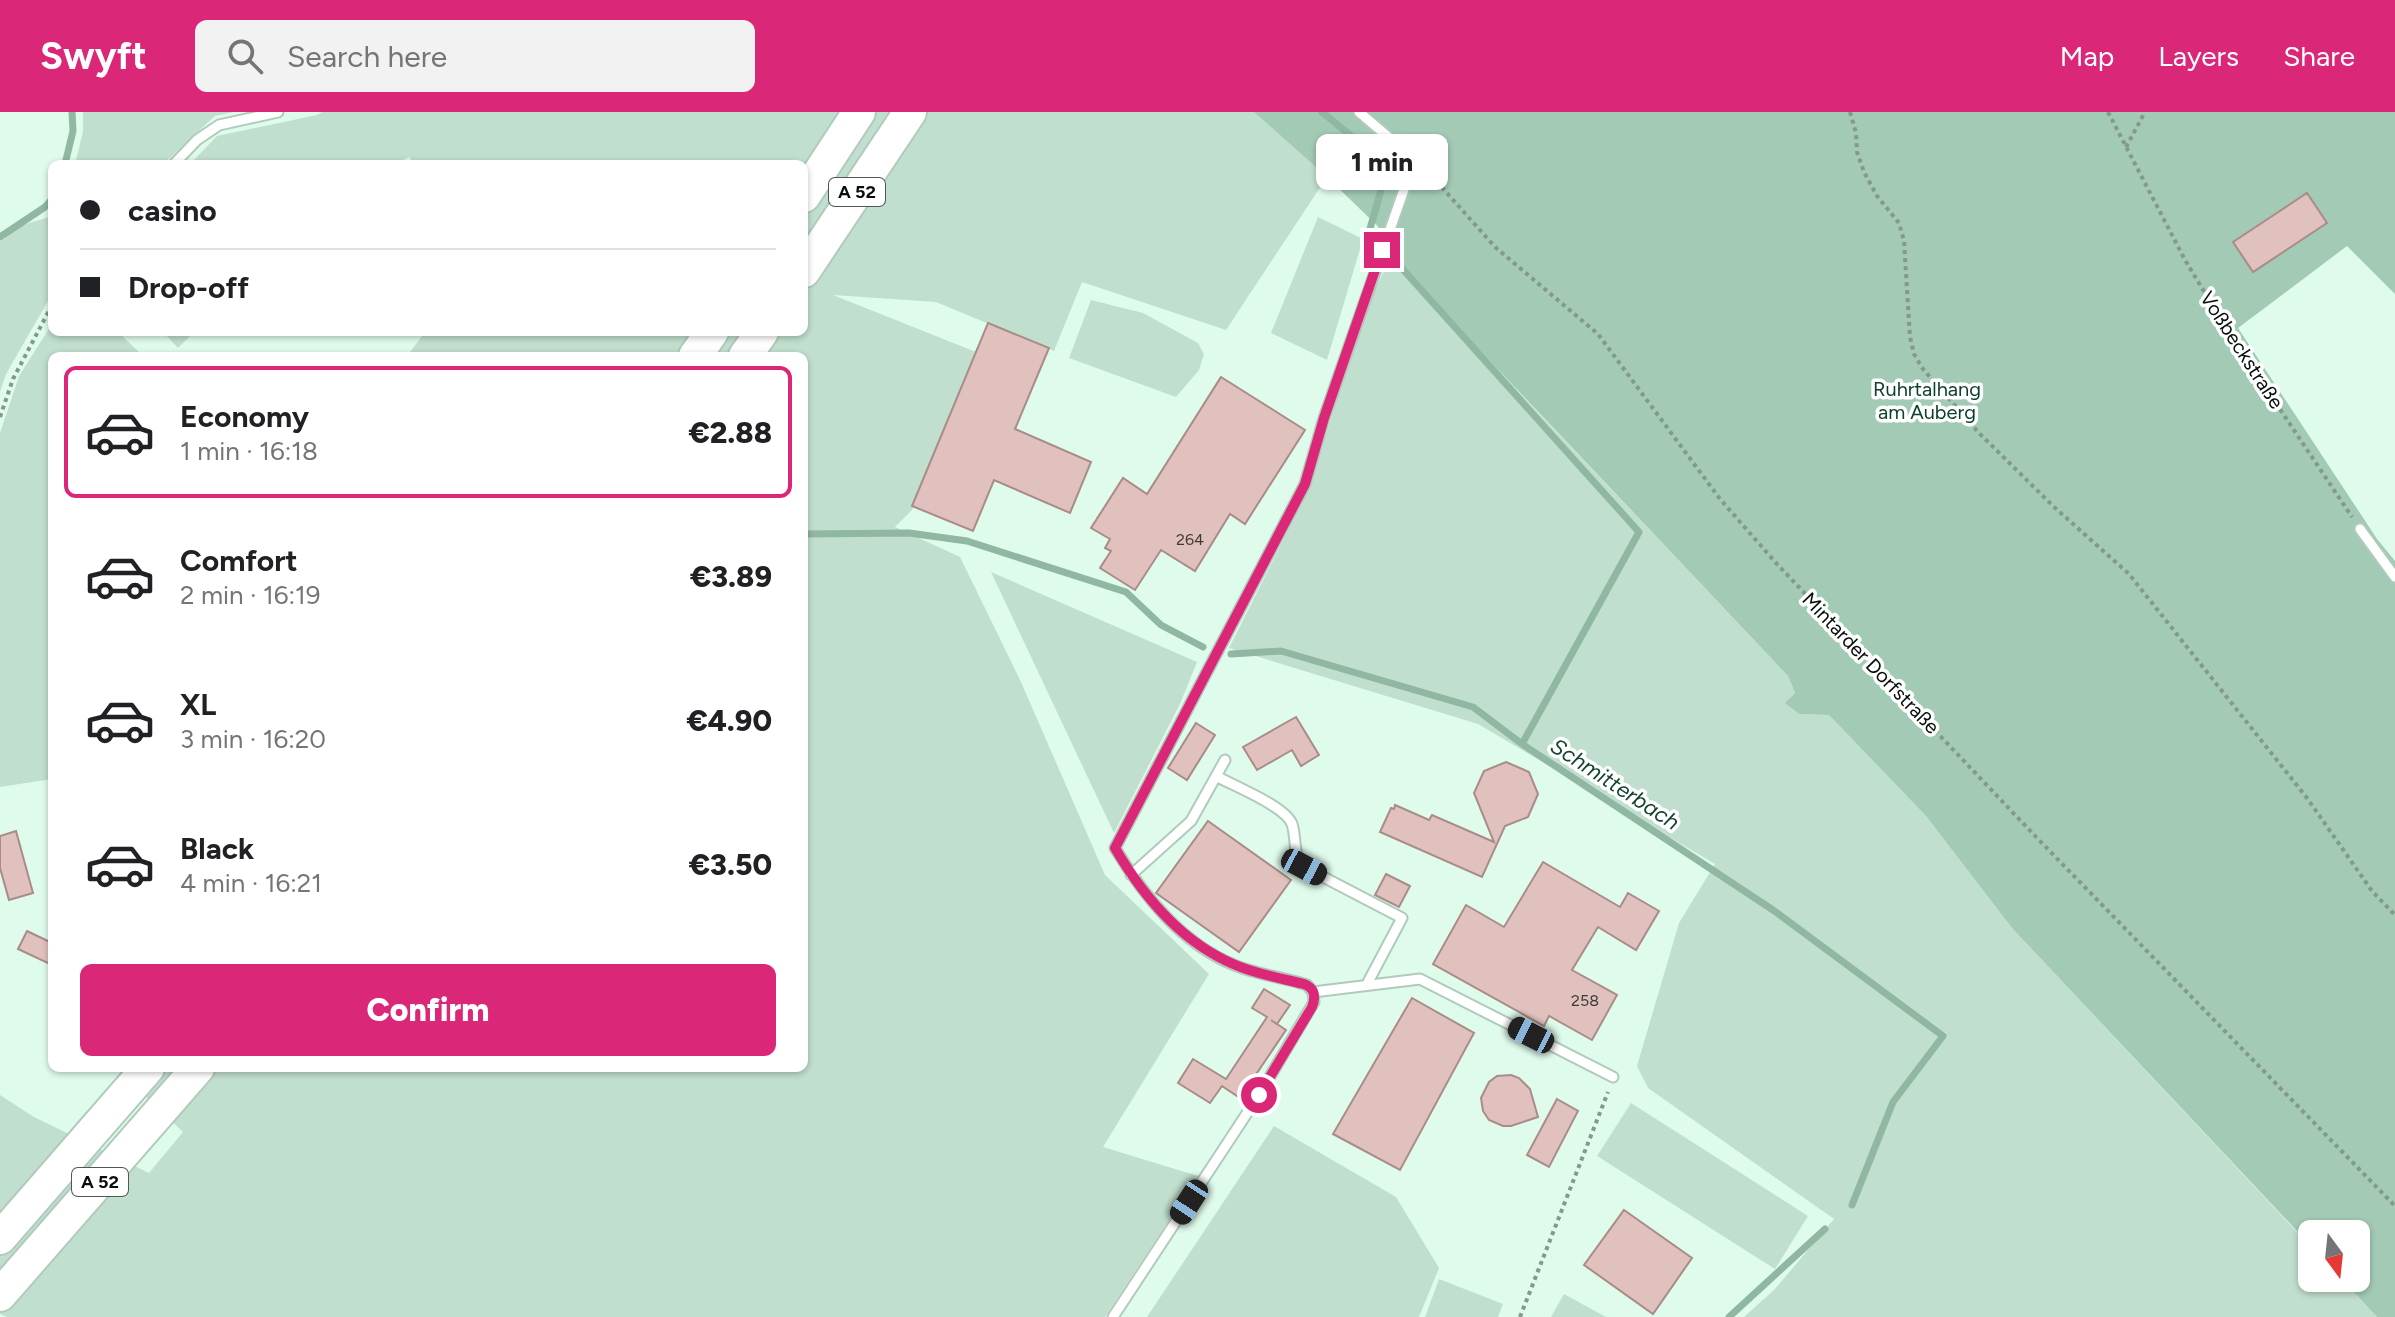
<!DOCTYPE html>
<meta charset="utf-8">
<style>
body{margin:0;font-family:Figtree,sans-serif;background:#f2f2f2;color:#202124;height:100vh;display:flex;flex-direction:column;font-size:30px;white-space:nowrap}
*{box-sizing:border-box;margin:0}
p{font-size:26px;color:#757577}
.icon{flex:none;width:44px;height:44px;fill:none;stroke:currentColor;stroke-width:2;stroke-linecap:round;stroke-linejoin:round}
.map{position:relative;flex:1;overflow:hidden}
.details{position:absolute;left:48px;top:240px;width:760px;height:720px;display:flex;flex-direction:column;background:#fff;border-radius:12px;box-shadow:0 2px 6px #0004}
.details>*{flex:none}
.guide{position:absolute;left:48px;top:48px;width:760px;height:176px;border-radius:12px;box-shadow:0 2px 6px #0004;display:grid;align-content:center;height:176px;padding:0 32px;background:#fff}
.needle{width:52px;rotate:165deg}
.tools{position:absolute;left:2298px;top:1108px;display:grid;gap:16px}
.tools a{display:grid;place-items:center;width:72px;height:72px;border-radius:12px;background:#fff;box-shadow:0 2px 6px #0004;font-size:40px}
.end{position:absolute;width:36px;height:36px;margin:-18px;border:10px solid #db2777;background:#fff;box-shadow:0 0 0 4px #fff}
.from{border-radius:50%}
.bubble{position:absolute;height:56px;border-radius:12px;background:#fff;box-shadow:0 2px 6px #0004;font-size:26px;font-weight:800;line-height:56px;text-align:center}
.car{position:absolute;width:24px;height:48px;margin:-24px -12px;border-radius:10px;box-shadow:0 0 6px 2px #0007;background:linear-gradient(#222 24%,#8ab4d8 0 40%,#222 0 76%,#8ab4d8 0 86%,#222 0)}
.guide b{display:flex;align-items:center;gap:28px;height:76px;font-size:30px}
.guide b+b{border-top:2px solid #e0e0e0}
.guide i{width:20px;height:20px;background:#202124}
ul{padding:14px 0 0;list-style:none}
li{display:flex;align-items:center;gap:24px;height:132px;margin:0 16px 12px;padding:0 16px;border:4px solid transparent;border-radius:12px}
li div{flex:1}
li b{display:block;font-size:30px}
li em{font-style:normal;font-weight:800}
li.selected{border-color:#db2777}
li>.icon{width:72px;height:72px;stroke-width:1.5}
.button{display:flex;gap:16px;margin-top:auto;padding:16px 32px}
.button a{flex:1;height:92px;border-radius:12px;background:#db2777;color:#fff;font-size:32px;font-weight:800;line-height:92px;text-align:center}
header{display:flex;align-items:center;gap:48px;box-sizing:border-box;height:112px;padding:0 40px;background:#db2777;color:#fff}
header strong{font-size:38px}
nav{display:flex;gap:44px;margin-inline-start:auto;font-size:28px}
.search{width:560px;height:72px;background:#f2f2f2;display:flex;align-items:center;gap:20px;box-sizing:border-box;padding:0 28px;border-radius:12px;color:#757577;font-size:30px}
.map>svg:first-child{display:block}
</style>
<header>
<strong>Swyft</strong>
<div class="search"><svg class="icon" aria-label="search" viewBox="0 0 24 24"><circle cx="10" cy="10" r="6"/><path d="M15 15l6 6"/></svg>Search here</div>
<nav><a>Map</a><a>Layers</a><a>Share</a></nav>
</header>
<div class="map">
<svg width="2395" height="1205" viewBox="0 0 2395 1205">
<rect width="100%" height="100%" fill="#dffbec"/>
<path fill="#c1dfce" d="M83,0H234L215,4L163,52H75L83,20Z
M322,0H1254L1327,65L1226,218L1082,170L1054,239L936,190L833,183L976,240L912,398L895,415L960,445L1021,570L1105,763L1209,862L1103,1035L1198,1064L1105,1205H7L0,1202V983L34,1005L149,1061L183,1020L115,956H804V244H407L425,220H804V52H414L409,45L395,52H190L217,24L317,3Z
M2105,0L2356,1122L1778,548L1481,240L1788,564L1795,581L1786,591L1799,602L1829,603L1926,704L2012,816L2312,1136V1166H2341L2377,1205H1744L1775,1177L1834,1107L1648,976L1637,954L1679,811L1715,752L1478,612L1229,536L1308,379L1366,196L1390,147L1387,145L1376,109Z
M52,104V182L6,262L0,280V130L23,113Z
M1318,105L1363,127L1327,248L1271,221Z
M1091,188L1143,201L1198,231L1204,242L1199,258L1176,285L1069,246Z
M52,212V220H118L143,244H52V667L0,675V321L19,264Z
M163,220H194L178,236Z
M991,460L1197,550L1180,592L1114,721Z
M1631,991L1808,1104L1775,1157L1597,1044Z
M1274,1014L1396,1085L1439,1156L1419,1205H1147Z
M1439,1167L1503,1192L1498,1205H1425Z
M1564,1182L1606,1205H1551Z"/>
<path fill="#a2cab4" d="M1254,0H2395V182L2347,134L2238,216L2377,427L2395,449V1205H2377L2341,1166H2356V1122H2312V1135L2012,816L1926,704L1829,603L1799,602L1785,591L1795,581L1788,564L1392,145L1390,126L1327,65Z"/>
<g fill="none" stroke-linecap="round" stroke-linejoin="round">
<path stroke="#90b7a2" stroke-width="7" d="M1322,0L1388,54L1369,120
M65,52L73,19L72,0
M0,125L45,95L52,87
M1398,152L1639,420L1522,632L1773,798L1943,924L1893,990L1852,1093
M804,422L909,421L967,429L1126,480L1161,513L1203,535
M1231,542L1281,539L1473,595L1522,632
M1729,1205L1825,1117"/>
</g>
<path fill="#e0c1bd" stroke="#a98c89" stroke-width="2" d="M2307,81L2327,111L2253,160L2233,130Z
M988,211L1049,236L1015,317L1091,350L1070,401L994,368L973,419L912,394Z
M1221,265L1305,318L1245,412L1230,402L1195,459L1161,438L1135,478L1100,456L1111,439L1105,436L1110,427L1091,416L1123,366L1147,382Z
M1296,605L1319,643L1301,654L1292,638L1257,658L1243,635Z
M1196,611L1215,623L1187,668L1168,656Z
M1506,650L1529,660L1538,682L1528,705L1505,714L1482,765L1380,720L1391,696L1394,697L1395,693L1429,708L1432,703L1494,730L1474,681L1484,659Z
M1208,709L1291,768L1239,840L1156,781Z
M16,719L33,781L9,788L0,756V724Z
M1543,750L1620,795L1628,781L1659,799L1636,838L1598,815L1572,858L1617,883L1592,928L1549,904L1544,914L1433,852L1466,793L1504,815Z
M1386,762L1410,774L1399,795L1375,783Z
M27,819L52,831V853L18,837Z
M1264,877L1290,893L1277,912L1271,908L1286,918L1240,986L1222,974L1210,991L1178,971L1193,947L1226,967L1267,905L1252,896Z
M1412,886L1474,921L1400,1058L1333,1022Z
M1511,963L1519,966L1530,977L1538,1005L1511,1014H1503L1489,1008L1483,999L1481,986L1489,970L1497,964Z
M1557,987L1578,999L1549,1055L1527,1043Z
M1624,1098L1692,1146L1653,1202L1584,1153Z"/>
<g fill="none" stroke-linecap="round" stroke-linejoin="round">
<g stroke="#b0cbbc" stroke-width="13">
<path id="service" d="M174,52L197,28L219,13L278,0
M2360,417L2395,465
M1216,664C1234,674 1285,694 1292,712C1297,727 1292,743 1304,755L1402,806L1367,872
M1131,763L1191,709L1225,648
M1313,880L1420,867L1613,965
M1113,1205L1259,983L1314,890L1313,880L1307,873C1283,865 1258,863 1234,853C1181,831 1144,784 1115,736L1305,372L1324,306L1408,66L1410,47L1400,35L1359,0"/>
</g>
<g stroke="#b0cbbc" stroke-width="36">
<path id="motorway" d="M804,84L859,0
M804,159L910,0
M695,244L712,220
M745,244L762,220
M0,1126L148,956
M0,1183L198,956"/>
</g>
<path stroke="#84988d" stroke-width="4" stroke-dasharray="4 4" stroke-linecap="butt" d="M1850,0L1856,21L1857,40L1864,60L1877,84L1899,111L1904,129L1910,225L1914,242L1923,257L1979,321L2053,394L2129,462L2307,686L2372,779L2395,803
M2108,0L2185,148L2229,221L2352,405
M2126,35L2145,0
M1424,59L1439,72L1495,135L1598,222L1720,387L1776,451L2038,727L2395,1094
M0,305L13,267L52,193
M1520,1205L1608,980"/>
<use href="#service" stroke="#fff" stroke-width="9"/>
<use href="#motorway" stroke="#fff" stroke-width="32"/>
</g>
<g fill="none" stroke-linecap="round" stroke-linejoin="round">
<path stroke="#db2777" stroke-width="10" d="M1259,983L1312,895C1316,885 1315,876 1304,872C1280,866 1255,862 1233,852C1180,829 1143,784 1115,736L1305,372L1324,306L1382,138"/>
</g>
<g text-anchor="middle" dominant-baseline="central" stroke-width="7" stroke-linejoin="round" paint-order="stroke">
<g font-size="16" fill="#3c3c37">
<text x="1190" y="427">264</text>
<text x="1585" y="888">258</text>
</g>
<g fill="#fff" stroke="#515754" stroke-width="2">
<rect x="829" y="66" width="56" height="28" rx="6"/>
<rect x="72" y="1056" width="56" height="28" rx="6"/>
</g>
<g font-size="18" font-weight="bold" fill="#060f0a">
<text x="857" y="80">A 52</text>
<text x="100" y="1070">A 52</text>
</g>
<g font-size="20" fill="#060f0a" stroke="#fff">
<text transform="translate(2242 238) rotate(57)">Voßbeckstraße</text>
<text transform="translate(1871 551) rotate(46)">Mintarder Dorfstraße</text>
</g>
<g font-size="20" fill="#0e412c" stroke="#fff">
<text x="1927" y="277">Ruhrtalhang<tspan x="1927" dy="23">am Auberg</tspan></text>
</g>
<g font-size="22" font-style="italic" fill="#144630" stroke="#fff">
<text transform="translate(1615 672) rotate(33)">Schmitterbach</text>
</g>
</g>
</svg>
<div class="tools">
<a><svg class="needle" viewBox="-14 -14 28 28"><path d="M0-13l5 13h-10z" fill="#e53935"/><path d="M0 13l5-13h-10z" fill="#757577"/></svg></a>
</div>
<i class="end from" style="left:1259px;top:983px"></i>
<i class="end" style="left:1382px;top:138px"></i>
<div class="bubble" style="left:1316px;top:22px;width:132px">1 min</div>
<i class="car" style="left:1304px;top:755px;rotate:118deg"></i>
<i class="car" style="left:1531px;top:923px;rotate:297deg"></i>
<i class="car" style="left:1189px;top:1090px;rotate:213deg"></i>
<div class="guide">
<b><i class="from"></i>casino</b>
<b><i></i>Drop-off</b>
</div>
<section class="details">
<ul>
<li class="selected"><svg class="icon" aria-label="car" viewBox="0 0 24 24"><path d="M5 17H2v-5l4-1 3-4h7l3 4 3 1v5h-3M9 17h6M6 11h13"/><circle cx="7" cy="17" r="2"/><circle cx="17" cy="17" r="2"/></svg><div><b>Economy</b><p>1 min · 16:18</p></div><em>€2.88</em></li>
<li><svg class="icon" aria-label="car" viewBox="0 0 24 24"><path d="M5 17H2v-5l4-1 3-4h7l3 4 3 1v5h-3M9 17h6M6 11h13"/><circle cx="7" cy="17" r="2"/><circle cx="17" cy="17" r="2"/></svg><div><b>Comfort</b><p>2 min · 16:19</p></div><em>€3.89</em></li>
<li><svg class="icon" aria-label="car" viewBox="0 0 24 24"><path d="M5 17H2v-5l4-1 3-4h7l3 4 3 1v5h-3M9 17h6M6 11h13"/><circle cx="7" cy="17" r="2"/><circle cx="17" cy="17" r="2"/></svg><div><b>XL</b><p>3 min · 16:20</p></div><em>€4.90</em></li>
<li><svg class="icon" aria-label="car" viewBox="0 0 24 24"><path d="M5 17H2v-5l4-1 3-4h7l3 4 3 1v5h-3M9 17h6M6 11h13"/><circle cx="7" cy="17" r="2"/><circle cx="17" cy="17" r="2"/></svg><div><b>Black</b><p>4 min · 16:21</p></div><em>€3.50</em></li>
</ul>
<div class="button"><a>Confirm</a></div>
</section>
</div>
